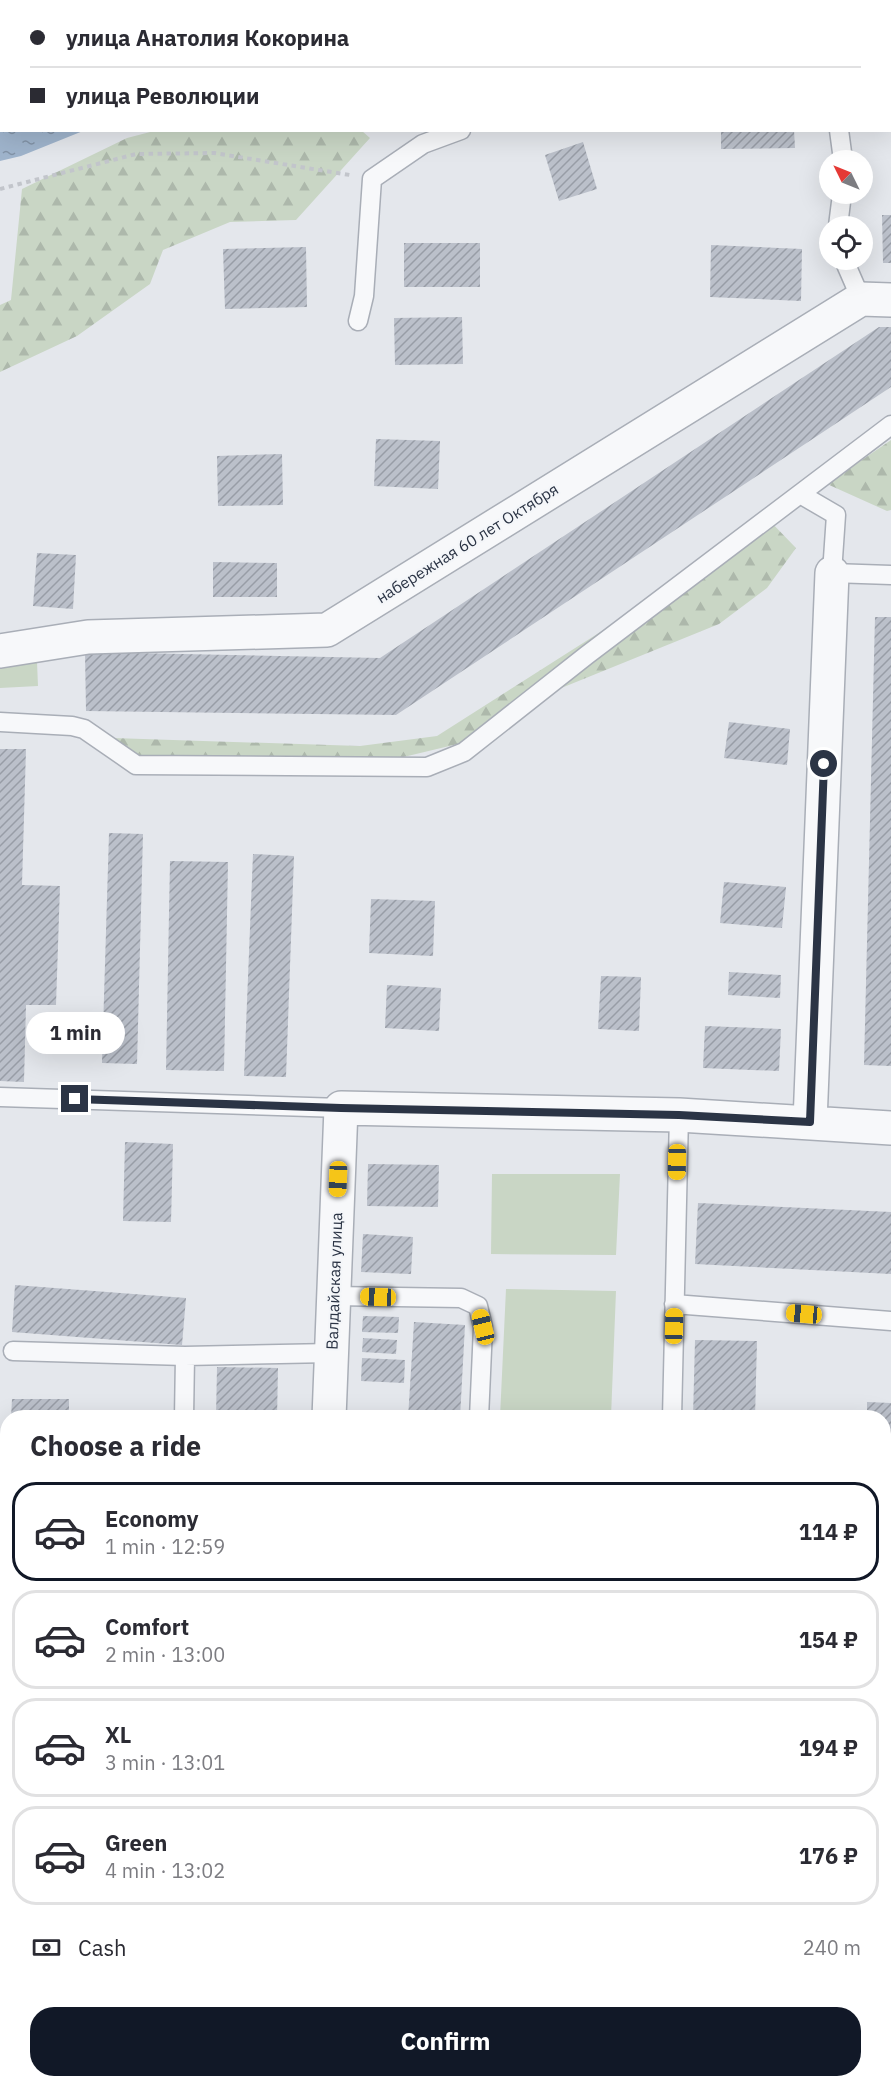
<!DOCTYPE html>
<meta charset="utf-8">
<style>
body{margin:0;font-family:"IBM Plex Sans",sans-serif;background:#f2f2f3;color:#2b2b33;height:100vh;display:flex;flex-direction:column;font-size:22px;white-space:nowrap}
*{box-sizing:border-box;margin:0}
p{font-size:20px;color:#7c7c81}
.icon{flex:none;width:33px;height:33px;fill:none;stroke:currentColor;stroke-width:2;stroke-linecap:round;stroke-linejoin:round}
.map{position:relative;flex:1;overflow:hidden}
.panel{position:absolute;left:0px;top:1410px;width:891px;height:678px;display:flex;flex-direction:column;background:#fff;border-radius:24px 24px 0 0;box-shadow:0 6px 24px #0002}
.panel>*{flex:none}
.banner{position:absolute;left:0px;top:0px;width:891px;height:132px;box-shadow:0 6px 24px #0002;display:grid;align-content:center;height:132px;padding:0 30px;background:#fff}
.needle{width:39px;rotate:313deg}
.tools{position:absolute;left:819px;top:150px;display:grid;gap:12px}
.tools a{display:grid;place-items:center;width:54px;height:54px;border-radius:50%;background:#fff;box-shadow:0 6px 24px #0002;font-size:30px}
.end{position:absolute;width:27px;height:27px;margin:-14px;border:8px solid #2b3445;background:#fff;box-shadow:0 0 0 3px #fff}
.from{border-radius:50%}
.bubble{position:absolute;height:42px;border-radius:21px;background:#fff;box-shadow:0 6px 24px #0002;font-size:20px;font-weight:800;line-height:42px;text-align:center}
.car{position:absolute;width:18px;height:36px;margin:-18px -9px;border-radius:8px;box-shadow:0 0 4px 2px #0007;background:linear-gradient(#f5c518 24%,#345 0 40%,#f5c518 0 76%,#345 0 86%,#f5c518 0)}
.banner b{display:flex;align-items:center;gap:21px;height:57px;font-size:22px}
.banner b+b{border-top:2px solid #e1e1e2}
.banner i{width:15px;height:15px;background:#2b2b33}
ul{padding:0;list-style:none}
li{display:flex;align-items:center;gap:18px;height:99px;margin:0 12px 9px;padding:0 18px;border:3px solid #e1e1e2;border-radius:24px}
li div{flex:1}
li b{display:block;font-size:22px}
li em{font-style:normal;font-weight:800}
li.current{border-color:#111827}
li>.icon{width:54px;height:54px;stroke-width:1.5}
h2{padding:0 30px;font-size:27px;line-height:72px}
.pay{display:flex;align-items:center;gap:15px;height:66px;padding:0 30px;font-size:22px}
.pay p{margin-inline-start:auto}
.cta{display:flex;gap:12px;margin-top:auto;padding:12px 30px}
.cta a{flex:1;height:69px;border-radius:24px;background:#111827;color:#fff;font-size:24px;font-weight:800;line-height:69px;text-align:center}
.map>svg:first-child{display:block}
</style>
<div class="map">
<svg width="891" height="2088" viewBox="0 0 891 2088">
<defs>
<pattern id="forest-firs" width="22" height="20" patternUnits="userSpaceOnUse" patternTransform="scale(1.5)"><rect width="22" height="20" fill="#c9d6c5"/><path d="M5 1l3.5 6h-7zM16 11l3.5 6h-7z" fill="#adb8ab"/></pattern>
<pattern id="water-ripples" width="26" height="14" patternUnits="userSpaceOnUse" patternTransform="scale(1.5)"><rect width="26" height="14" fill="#9fb4cc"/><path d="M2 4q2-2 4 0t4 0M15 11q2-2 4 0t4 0" fill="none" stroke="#8293a7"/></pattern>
<pattern id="building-hatch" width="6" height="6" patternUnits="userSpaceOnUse" patternTransform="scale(1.5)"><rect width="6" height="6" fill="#bbc0ca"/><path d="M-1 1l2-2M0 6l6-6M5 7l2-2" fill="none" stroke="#989da6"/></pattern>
</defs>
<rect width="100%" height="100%" fill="#e4e7ec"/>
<path fill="#c9d6c5" d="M37,662L38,686L0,688V666Z
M492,1174H620L616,1255L491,1254Z
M506,1289L616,1291L611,1417H500Z"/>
<path fill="url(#forest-firs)" d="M484,0H891V37H890V2L483,1Z
M362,131L370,138L296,220L230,222L163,250L150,284L77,336L0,372V305L11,300L22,189L127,138L154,131Z
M891,440V510L887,511L827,484Z
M765,516L796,548L767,588L719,624L549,693L487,737L366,766L110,755L113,738L360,746L437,736L649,601Z
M0,2007H4L2,2044L3,2088H0Z
M891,2051V2088H864L869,2081L884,2080V2059Z
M481,2080L485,2088H128V2081Z
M533,2081H560L579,2088H524Z"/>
<path fill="url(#water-ripples)" d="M0,0H369L366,2H2V130L83,131L21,156L0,161Z"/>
<path fill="url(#building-hatch)" d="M721,130H794L795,148L721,149Z
M583,142L597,189L559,201L545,155Z
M882,215H891V263H883Z
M404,243H480V287H404Z
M711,245L802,249L801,301L710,297Z
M306,247L307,307L225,309L223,249Z
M462,317L463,364L395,365L394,318Z
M879,327H891V387L396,715L86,711L85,652L380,658Z
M376,439L440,441L438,489L374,486Z
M282,454L283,505L218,506L217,456Z
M37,553L76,555L73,609L33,606Z
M213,562L277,563V597H213Z
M875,617H891V1066L864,1065Z
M729,722L790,729L787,765L724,758Z
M0,749H26L22,885L60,886L56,1005H26L24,1082L0,1081Z
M109,833L143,834L137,1064L102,1063Z
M253,854L294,856L286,1077L244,1076Z
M170,861L228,862L224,1071L166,1070Z
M724,882L786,887L782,928L720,923Z
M371,899L435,901L433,956L369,953Z
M729,972L781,975L780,998L728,995Z
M601,976L641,977L639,1031L598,1029Z
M387,985L441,988L439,1031L385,1028Z
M705,1026L781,1029L779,1071L703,1068Z
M125,1142L173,1144L171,1222L123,1221Z
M368,1164L439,1165L438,1207L367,1206Z
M698,1203L891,1212V1274L695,1264Z
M363,1234L413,1237L411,1274L361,1272Z
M15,1285L186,1298L182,1345L12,1332Z
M363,1316L399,1317L398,1333L362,1332Z
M414,1322L465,1325L460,1418H408Z
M363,1338L397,1340L396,1354L362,1352Z
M695,1340L757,1341L755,1418H693Z
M362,1358L405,1360L404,1383L361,1381Z
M217,1367L278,1368L277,1418H216Z
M12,1399H69V1418H11Z
M867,1402L891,1403V1446H884V1418H867Z
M0,1826L8,1827V1894L0,1893Z
M884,1875H891V1933L884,1932Z"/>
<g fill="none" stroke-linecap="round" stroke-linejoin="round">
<g stroke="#a9aeb7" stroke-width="21">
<path id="lane" d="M890,64L891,63
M839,130L843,160
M838,226L842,194
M844,260L861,299
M358,321L364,296L372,179L423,144L461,130
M800,494L836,515L832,573L891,575
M0,722L72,726L84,729L136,765L427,767L464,752L587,655L891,425
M0,1097L341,1108
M333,1296L461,1298L478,1306L483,1327L479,1418
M674,1304L891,1321
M13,1351L185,1356L331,1353
M184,1418L185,1356
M672,1418L679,1115
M0,1749H8
M884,1852H891
M294,2080V2088
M91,2088V2080"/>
</g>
<g stroke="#a9aeb7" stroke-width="36">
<path id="street" d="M0,651L88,637L327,630L861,299L891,300
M810,1122L832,573
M329,1418L341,1108L679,1115L891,1128
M808,2080V2088"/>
</g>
<g stroke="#a3abb8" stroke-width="36">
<path id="primary" d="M0,1948H8
M661,2080L685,2088"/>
</g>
<path stroke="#c2c5cb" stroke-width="4" stroke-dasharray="4.5 4.5" stroke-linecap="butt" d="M0,189L136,154L214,153L350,175
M179,2080L188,2088
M392,2080L399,2088
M599,2080L621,2088
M171,2088L178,2080"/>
<use href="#lane" stroke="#f7f8fa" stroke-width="18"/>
<use href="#street" stroke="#f7f8fa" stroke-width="33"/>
<use href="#primary" stroke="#fff" stroke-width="33"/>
</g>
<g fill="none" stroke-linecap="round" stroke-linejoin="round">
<path stroke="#2b3445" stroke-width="8" d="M75,1099L341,1108L679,1115L810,1122L824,764"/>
</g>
<g text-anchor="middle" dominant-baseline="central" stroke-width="4.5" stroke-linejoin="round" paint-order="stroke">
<g font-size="16" fill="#2b3445" stroke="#f4f6f9">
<text transform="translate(467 543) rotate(-32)">набережная 60 лет Октября</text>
<text transform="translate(334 1281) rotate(-88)">Валдайская улица</text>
</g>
</g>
</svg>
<div class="tools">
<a><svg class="needle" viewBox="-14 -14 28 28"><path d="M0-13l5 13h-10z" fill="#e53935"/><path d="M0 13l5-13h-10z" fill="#7c7c81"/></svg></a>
<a><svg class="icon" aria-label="locate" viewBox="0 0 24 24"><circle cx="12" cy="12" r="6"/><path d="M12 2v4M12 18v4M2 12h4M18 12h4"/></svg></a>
</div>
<i class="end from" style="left:824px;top:764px"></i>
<i class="end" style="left:75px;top:1099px"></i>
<div class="bubble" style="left:26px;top:1012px;width:99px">1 min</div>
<i class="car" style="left:677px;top:1162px;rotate:181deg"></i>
<i class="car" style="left:338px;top:1179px;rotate:182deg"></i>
<i class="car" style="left:378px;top:1297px;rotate:272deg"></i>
<i class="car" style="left:804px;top:1314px;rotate:275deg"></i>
<i class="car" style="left:674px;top:1326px;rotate:1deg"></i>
<i class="car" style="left:483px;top:1327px;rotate:346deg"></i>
<div class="banner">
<b><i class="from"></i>улица Анатолия Кокорина</b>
<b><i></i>улица Революции</b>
</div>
<section class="panel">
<h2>Choose a ride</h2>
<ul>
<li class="current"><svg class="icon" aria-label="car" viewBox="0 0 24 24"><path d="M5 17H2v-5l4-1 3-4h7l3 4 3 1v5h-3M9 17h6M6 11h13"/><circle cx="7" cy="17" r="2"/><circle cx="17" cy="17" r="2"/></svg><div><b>Economy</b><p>1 min · 12:59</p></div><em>114 ₽</em></li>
<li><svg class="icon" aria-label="car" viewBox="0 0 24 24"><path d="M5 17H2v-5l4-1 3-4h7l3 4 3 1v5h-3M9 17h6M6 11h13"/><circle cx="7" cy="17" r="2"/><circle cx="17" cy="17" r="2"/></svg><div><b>Comfort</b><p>2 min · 13:00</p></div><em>154 ₽</em></li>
<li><svg class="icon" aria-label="car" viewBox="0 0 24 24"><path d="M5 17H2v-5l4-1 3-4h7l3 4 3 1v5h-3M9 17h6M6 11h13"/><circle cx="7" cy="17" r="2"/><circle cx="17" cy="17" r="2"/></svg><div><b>XL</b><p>3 min · 13:01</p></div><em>194 ₽</em></li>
<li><svg class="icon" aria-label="car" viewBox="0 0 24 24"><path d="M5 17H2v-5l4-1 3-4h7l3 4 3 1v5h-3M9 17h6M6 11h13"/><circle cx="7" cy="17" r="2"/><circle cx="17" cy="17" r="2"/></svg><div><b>Green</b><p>4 min · 13:02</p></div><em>176 ₽</em></li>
</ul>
<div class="pay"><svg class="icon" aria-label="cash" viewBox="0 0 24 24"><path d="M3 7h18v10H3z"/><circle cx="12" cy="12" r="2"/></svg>Cash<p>240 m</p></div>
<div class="cta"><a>Confirm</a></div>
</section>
</div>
